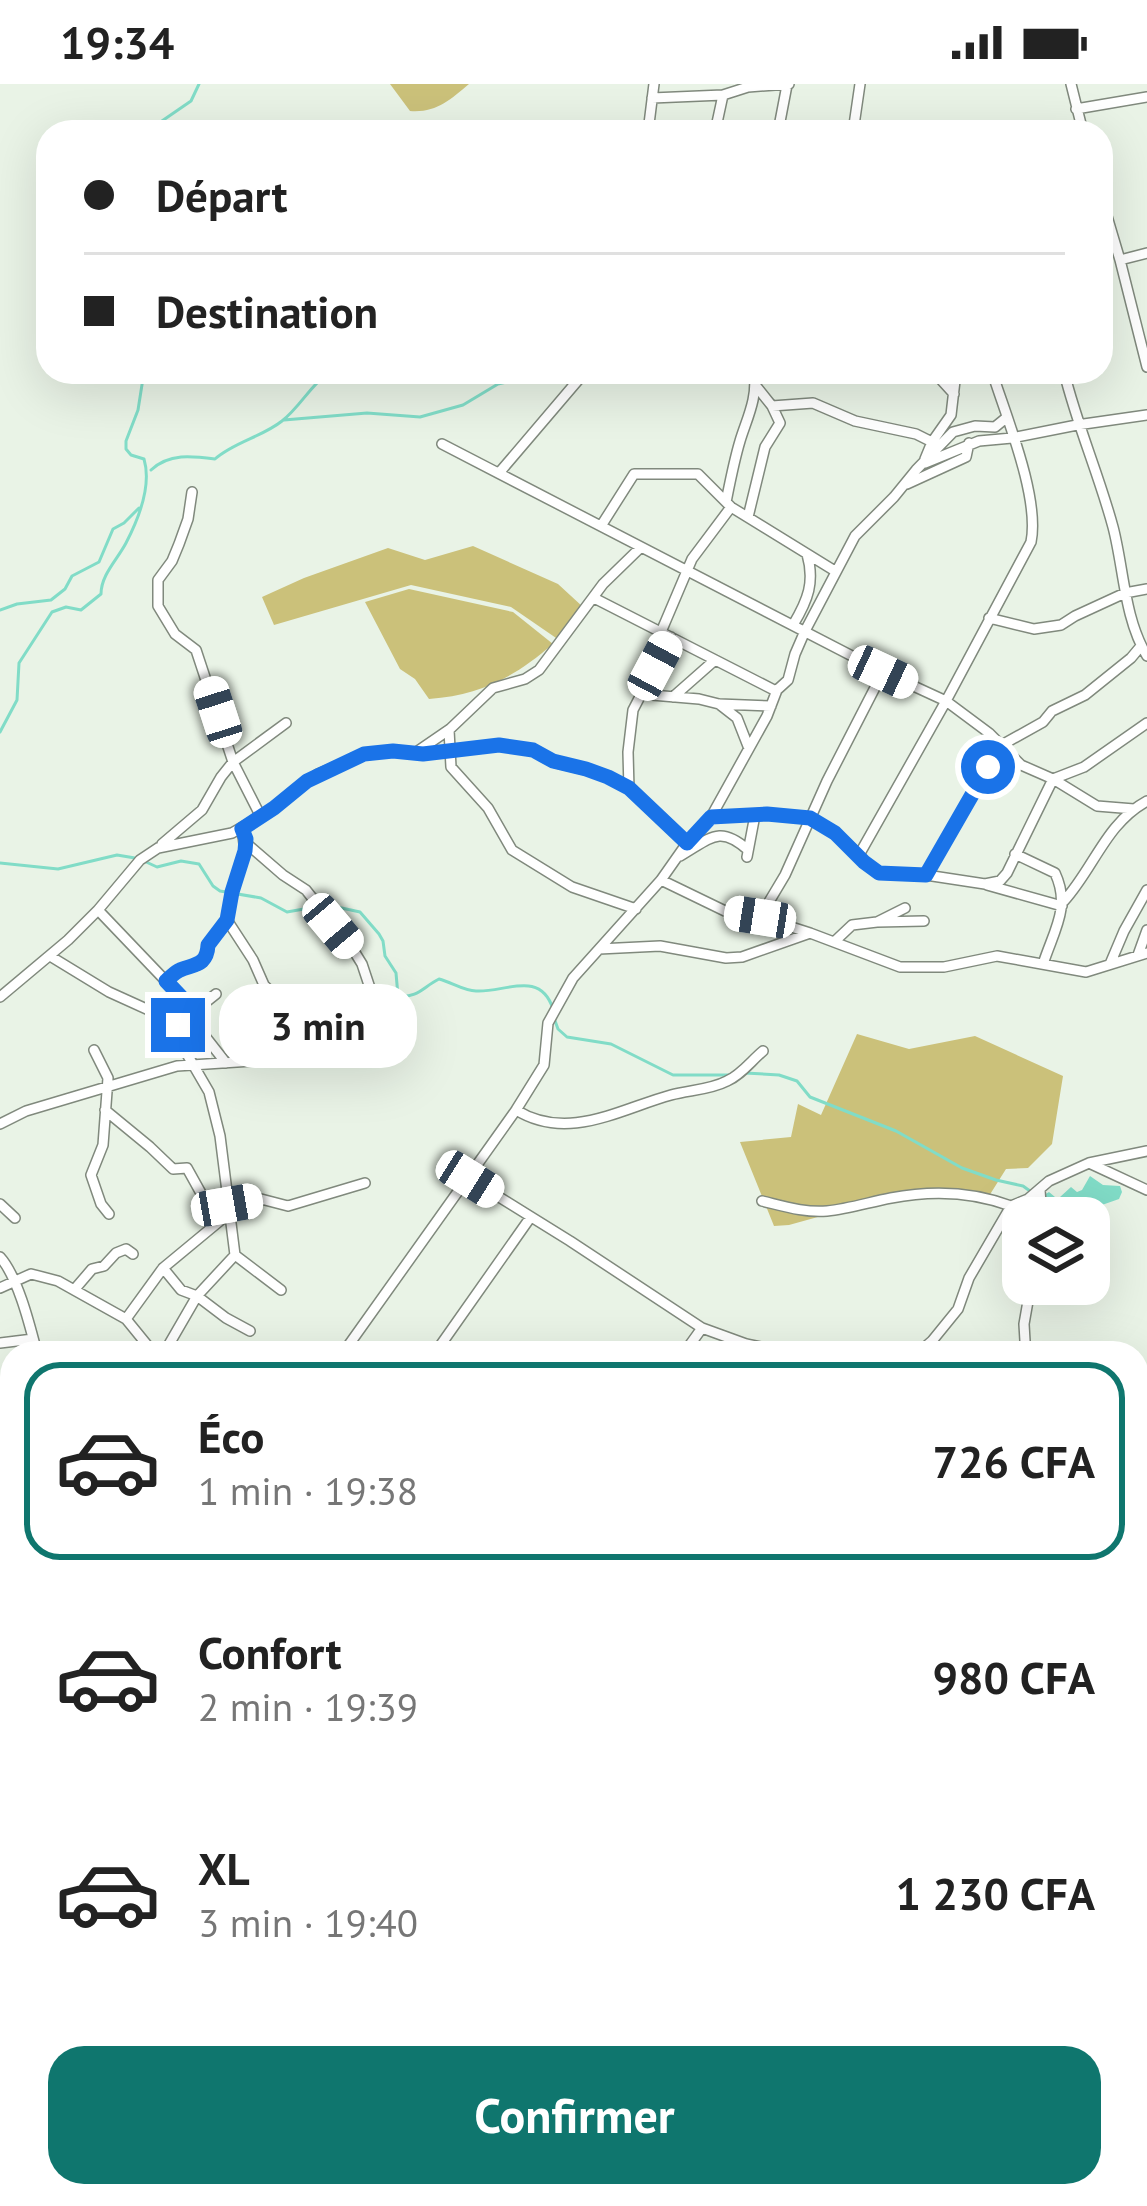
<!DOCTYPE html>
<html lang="fr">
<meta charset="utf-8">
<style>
body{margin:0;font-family:"PT Sans",sans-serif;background:#f2f2f2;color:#222;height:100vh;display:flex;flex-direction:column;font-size:45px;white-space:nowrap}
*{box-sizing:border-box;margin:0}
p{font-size:39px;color:#767676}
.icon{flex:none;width:66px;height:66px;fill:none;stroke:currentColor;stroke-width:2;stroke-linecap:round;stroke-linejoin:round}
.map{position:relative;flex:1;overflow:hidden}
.details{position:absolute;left:0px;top:1257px;width:1149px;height:867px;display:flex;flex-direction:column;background:#fff;border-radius:36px 36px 0 0;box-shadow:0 12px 48px #0002}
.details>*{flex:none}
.hud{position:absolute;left:36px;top:36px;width:1077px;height:264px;border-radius:36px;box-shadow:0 12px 48px #0002;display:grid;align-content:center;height:264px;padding:0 48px;background:#fff}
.tools{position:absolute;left:1002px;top:1113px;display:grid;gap:24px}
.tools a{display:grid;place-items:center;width:108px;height:108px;border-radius:24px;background:#fff;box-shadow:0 12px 48px #0002;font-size:60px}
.end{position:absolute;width:54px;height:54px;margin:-27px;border:15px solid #1a73e8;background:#fff;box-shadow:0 0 0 6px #fff}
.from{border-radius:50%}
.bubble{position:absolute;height:84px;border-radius:36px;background:#fff;box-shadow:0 12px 48px #0002;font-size:39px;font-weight:700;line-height:84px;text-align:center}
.car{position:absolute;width:36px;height:72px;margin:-36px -18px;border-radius:15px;box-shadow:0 0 9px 3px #0007;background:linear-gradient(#fff 24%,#345 0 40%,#fff 0 76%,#345 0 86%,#fff 0)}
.hud b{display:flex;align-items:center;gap:42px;height:114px;font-size:45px}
.hud b+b{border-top:3px solid #e0e0e0}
.hud i{width:30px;height:30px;background:#222}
ul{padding:21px 0 0;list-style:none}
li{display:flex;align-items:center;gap:36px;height:198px;margin:0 24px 18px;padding:0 24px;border:6px solid transparent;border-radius:36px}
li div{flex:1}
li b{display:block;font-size:45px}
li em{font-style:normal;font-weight:700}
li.active{border-color:#0f766e}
li>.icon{width:108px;height:108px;stroke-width:1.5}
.cta{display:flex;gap:24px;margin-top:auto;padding:24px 48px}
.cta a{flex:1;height:138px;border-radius:36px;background:#0f766e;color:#fff;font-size:48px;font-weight:700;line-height:138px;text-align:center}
.status{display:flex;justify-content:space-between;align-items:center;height:84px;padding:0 60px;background:#fff;direction:ltr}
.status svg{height:33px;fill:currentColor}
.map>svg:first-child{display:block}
</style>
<div class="status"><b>19:34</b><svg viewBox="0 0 49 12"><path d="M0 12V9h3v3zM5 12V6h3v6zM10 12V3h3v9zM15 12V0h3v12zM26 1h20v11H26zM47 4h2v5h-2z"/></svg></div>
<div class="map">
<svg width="1147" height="2122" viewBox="0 0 1147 2122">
<rect width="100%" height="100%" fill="#e9f3e6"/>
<path fill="#cbc17a" d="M390,0H469C450,16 436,29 410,27Z
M473,462L558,500L583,523L559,556L511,523L411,501L274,541L262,513L304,494L388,464L425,476Z
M409,505L513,528L553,560C513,594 481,611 429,615L415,595L400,585L365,518Z
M857,950L909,965L975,952L1063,992L1052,1060L1028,1084L1006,1085L989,1112L897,1111L789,1141L774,1142L740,1058L791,1053L798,1020L821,1031Z
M1147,1437V1948L1137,1954V1441Z
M1147,1977V2122H1034L1018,2112H1137V1982Z"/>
<path fill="#81dcc7" d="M1090,1092L1103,1101L1120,1102L1122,1108L1119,1115L1082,1128L1063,1127L1044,1131L1042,1112L1049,1108L1055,1113H1060L1071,1103L1077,1108L1082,1106Z"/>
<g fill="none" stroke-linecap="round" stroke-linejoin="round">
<path stroke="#81dcc7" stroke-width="3" d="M161,48L159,39L191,17L199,0
M284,336L367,329L420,333L463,321L498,300L520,295
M151,386C169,369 192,372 215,375C234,358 262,353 282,337C300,323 310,302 329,288
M0,526L17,520L51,516L65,505L72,492L99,478L113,445L124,439L139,424
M0,648L17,616L19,579L52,528L66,523L81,526L101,510C101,491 117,476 126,459C139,434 152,402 144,375L131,371L126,365V357L138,326L144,288
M144,777L157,783L181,777L199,780L213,802L220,807L261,814L287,828L315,823
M0,779L58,785L117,771L135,774
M325,824L337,823L360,828L379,850L383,857L385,872L396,889L398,912C418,914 423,903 439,895C451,898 464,907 476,907C504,909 540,885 553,925
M554,934L558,945L567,953L611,960L673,991H729
M745,989L779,991L797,997L810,1013L896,1047L962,1084L996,1096L1023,1102L1030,1107"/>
<g stroke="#80897d" stroke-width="12">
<path id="street" d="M1071,0L1083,48
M652,14L723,11
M1076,25L1147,13
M648,48L654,0
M715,48L723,11L748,3L789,0
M778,48L787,1
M853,48L860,0
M1101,112L1120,176
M1147,169L1120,176L1147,283
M934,288L954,310
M1064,288C1077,341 1099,391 1113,443C1124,485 1124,534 1147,572
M756,302L772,322L813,319L855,337L916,350L932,358L925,375
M932,358L951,331L956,288
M442,360L883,588L946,617L989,649L1021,681L1053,695L1007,789L1000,797L985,800L926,791L879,789L864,779L859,771
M925,379L979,357L1012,354L1077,341L1147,331
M499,389L585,288
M907,400L966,373L969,359
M192,408L188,435L179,460L172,477L158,496V522L175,550L196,566L233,678L286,639
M726,418C730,398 734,377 740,357C747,334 758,314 754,288
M748,433L765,363L780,339L772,322
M601,442L634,390H698L731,423L835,487
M594,514L776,607
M989,534L1034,545L1061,541L1075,532L1125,509L1147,505
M793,541C808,516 815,498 807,470
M661,548L692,475L731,423
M640,610L699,615L719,620L771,622
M673,613L715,576
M719,620L737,634L748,662
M449,646L451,683L488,724L512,766L572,803L636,825
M415,669L450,645L493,604L525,595L539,586L603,500L640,464
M1053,695L1084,683L1147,639
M1053,695L1097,722L1134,725
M629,705L628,668L633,626L671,553
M711,733L767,730L810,734L835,749L859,771L946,617L1031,458C1040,414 1006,332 992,288
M162,760L202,726L221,693L233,678L261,733
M1015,770L1055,789C1071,823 1054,846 1043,880
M680,772C710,755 719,740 748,766
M747,773L755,731
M926,791L1000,662L1043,638L1052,627L1085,611L1131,574L1141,562
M661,796L725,827L760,833L810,849L900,883H944L997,872L1086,888L1147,869
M987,801L1062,822
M1064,817C1094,784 1106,739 1147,717
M905,824L877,838L924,837
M98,826L140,776L158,764L232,749L274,725L291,709L318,690L364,671L393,667L423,670L499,661L533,666L553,678L599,689L629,705L687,759
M760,833L785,791L827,697L883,588
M227,836L253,876L264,901L308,945L324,970
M834,858L852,841L877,838
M599,865L660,862L726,874L742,873L810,849
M1138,871L1147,846
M50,872L109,908L173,937L184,945L191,930L216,910
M1110,880L1124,847L1147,806
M166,897C171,893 175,889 180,886C195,880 207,885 208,861L227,836L232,808L245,767L242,745
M0,913L68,856L98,826L183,915L197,942L226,979
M184,945V965L209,1008L220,1052L235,1171L281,1206
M94,966L108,994L103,1061L91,1091L101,1120L109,1130
M105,1026L150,1063L173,1085L187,1084L217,1138
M516,1026C568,1058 620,1025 671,1011C689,1006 710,1006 727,997C741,991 751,977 763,967
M0,1040L26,1027L177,982L298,974L341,966L384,946L362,880L354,867L306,806L283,791L246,759
M1089,1079L1147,1106
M470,1095L570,1157L702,1244L746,1260L791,1269
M1040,1106L1042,1134
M762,1117C783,1122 805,1129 827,1127C848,1125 870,1118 891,1114C932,1106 971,1107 1011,1122
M0,1120L15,1134
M227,1121L261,1115L288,1122L365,1099
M0,1173C18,1193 30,1242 37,1269
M163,1184L181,1206L197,1212L226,1234L250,1247
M0,1204L31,1190L58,1197L126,1235L148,1262L142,1269
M74,1206L92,1185L104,1182L116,1169L126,1165L133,1170
M126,1235L163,1184L221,1136
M0,1259L33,1255
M164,1269L197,1212L235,1171
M343,1269L516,1026L544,981L548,939L573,894L661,796L687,759L711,733L767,632L777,606L788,596L795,570L805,547L855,452L894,413L916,386L953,348L975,342L995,343L1006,334
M435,1269L530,1134
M684,1269L702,1244
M855,1269H860
M918,1269L932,1257L958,1225L969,1194L1011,1122L1028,1115L1049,1097L1089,1079L1147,1067
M1023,1269L1025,1257L1024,1240L1031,1200
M1137,1317L1147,1312
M0,1325L12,1307
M1137,1357L1147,1355
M1137,1433L1147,1429
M0,1479L12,1462
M0,1523L12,1529
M0,1590L12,1578
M0,1621L12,1627
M0,1727L12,1733
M0,1895L12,1890
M1137,1972L1147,1967
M0,1979L12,1974
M414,2112L415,2122
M607,2112L610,2122
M1007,2112L1027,2122
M856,2122L875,2112"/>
</g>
<g stroke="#80897d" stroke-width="15">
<path id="secondary" d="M0,1639L12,1646
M734,2112L749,2122"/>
</g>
<use href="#street" stroke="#fff" stroke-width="9"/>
<use href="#secondary" stroke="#fff" stroke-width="12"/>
</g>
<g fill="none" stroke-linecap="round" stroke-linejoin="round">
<path stroke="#1a73e8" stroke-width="15" d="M178,941L184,946L191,930L183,915L166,897C171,893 175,888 180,886C194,880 207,882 208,861L227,836L232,808L245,767L246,755L242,745L274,724L307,697L364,670L393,667L423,670L499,661L533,666L553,677L586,685L608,693L629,704L687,759L711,733L767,730L810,734L835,749L864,778L879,789L926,791L988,683"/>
</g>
</svg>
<div class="tools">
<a><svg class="icon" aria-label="layers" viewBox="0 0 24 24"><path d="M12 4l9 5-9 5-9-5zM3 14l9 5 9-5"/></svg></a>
</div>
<i class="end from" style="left:988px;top:683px"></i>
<i class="end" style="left:178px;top:941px"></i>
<div class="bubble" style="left:219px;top:900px;width:198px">3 min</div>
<i class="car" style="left:655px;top:582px;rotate:28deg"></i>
<i class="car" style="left:883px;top:588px;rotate:115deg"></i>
<i class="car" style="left:218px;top:628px;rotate:342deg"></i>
<i class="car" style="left:760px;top:833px;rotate:279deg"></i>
<i class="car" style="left:333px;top:842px;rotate:140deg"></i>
<i class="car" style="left:470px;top:1095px;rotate:122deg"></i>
<i class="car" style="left:227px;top:1121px;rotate:80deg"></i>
<div class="hud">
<b><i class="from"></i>Départ</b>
<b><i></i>Destination</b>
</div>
<section class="details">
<ul>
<li class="active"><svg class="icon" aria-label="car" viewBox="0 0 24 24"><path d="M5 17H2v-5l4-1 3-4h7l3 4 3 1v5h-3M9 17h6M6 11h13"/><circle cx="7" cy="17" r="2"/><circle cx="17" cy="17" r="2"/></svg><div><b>Éco</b><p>1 min · 19:38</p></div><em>726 CFA</em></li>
<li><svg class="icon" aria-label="car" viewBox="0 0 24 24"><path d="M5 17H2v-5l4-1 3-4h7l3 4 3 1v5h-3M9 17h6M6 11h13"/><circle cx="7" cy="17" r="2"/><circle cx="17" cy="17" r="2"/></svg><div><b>Confort</b><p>2 min · 19:39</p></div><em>980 CFA</em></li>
<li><svg class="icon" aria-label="car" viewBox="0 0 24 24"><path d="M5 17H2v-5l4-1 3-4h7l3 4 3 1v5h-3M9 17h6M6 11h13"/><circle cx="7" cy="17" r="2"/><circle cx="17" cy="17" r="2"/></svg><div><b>XL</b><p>3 min · 19:40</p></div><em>1 230 CFA</em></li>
</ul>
<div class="cta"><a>Confirmer</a></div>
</section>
</div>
